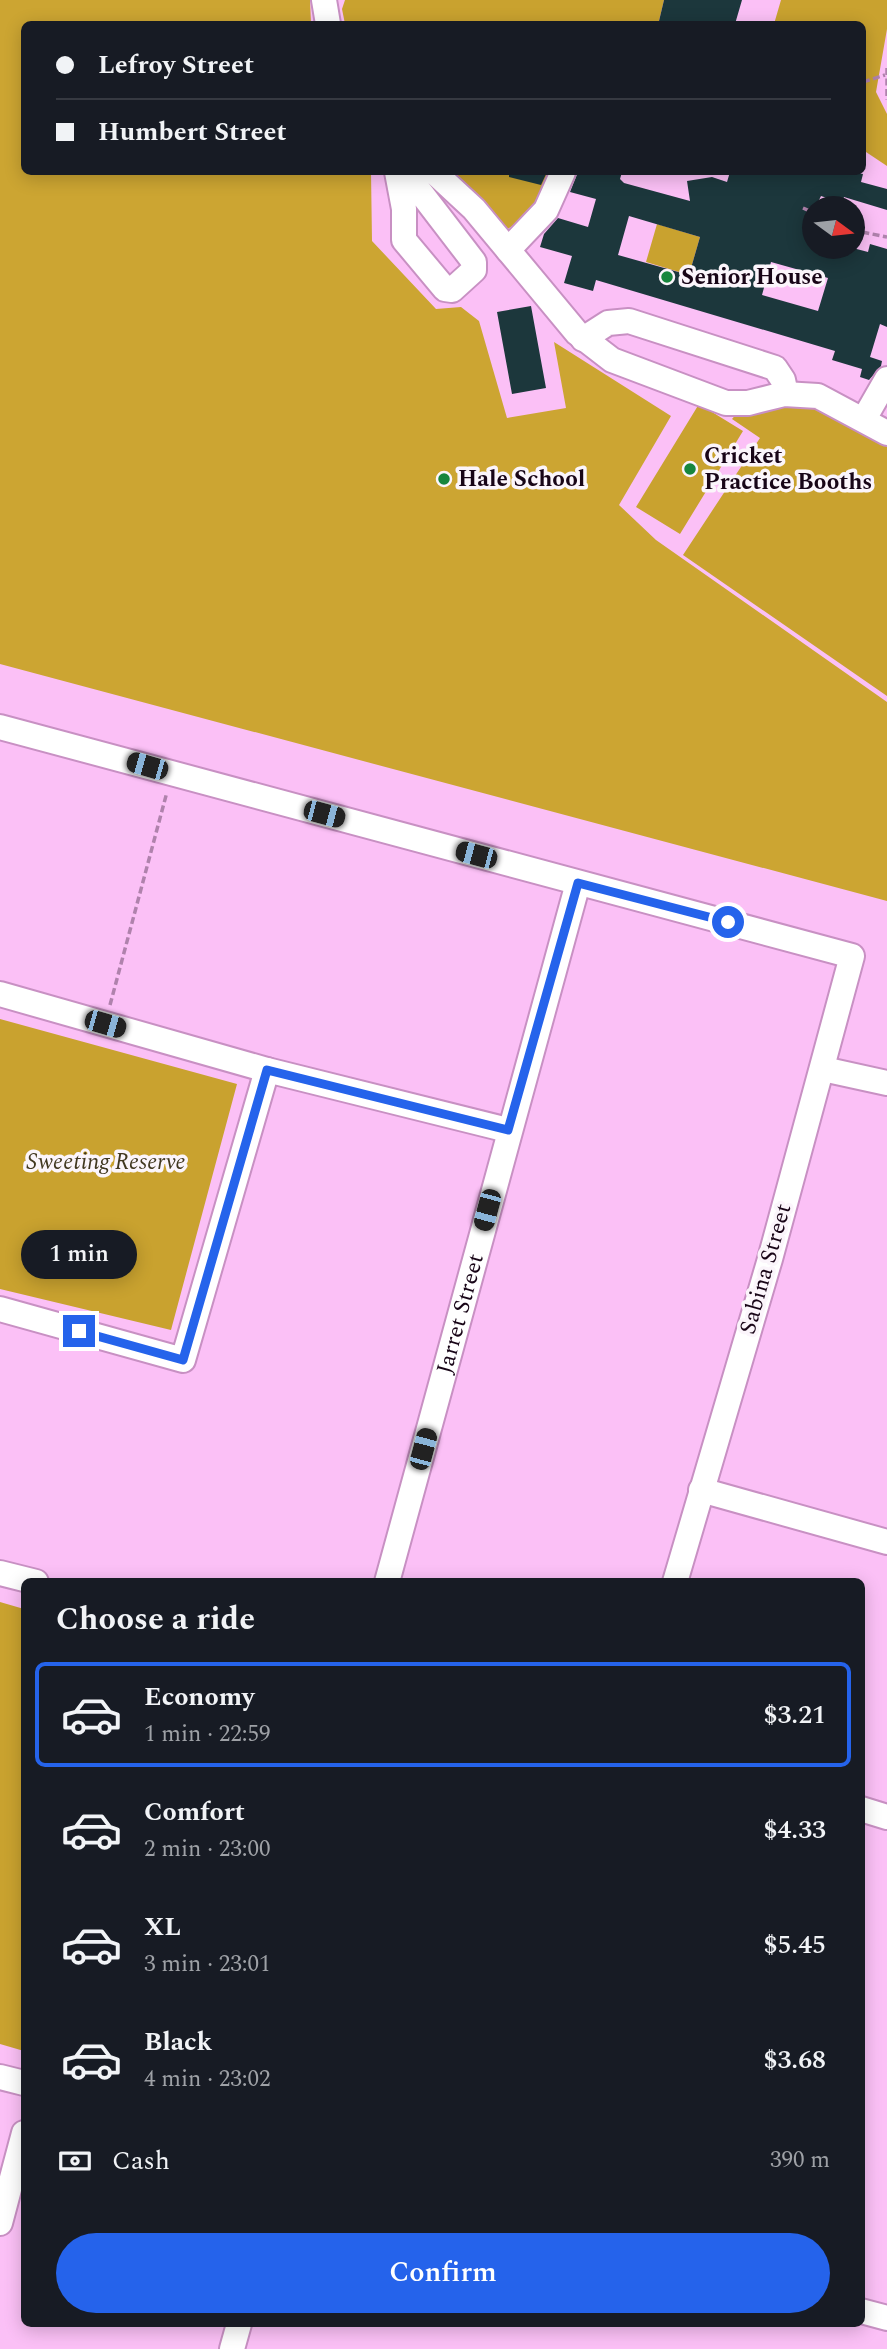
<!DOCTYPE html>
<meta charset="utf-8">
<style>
body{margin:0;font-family:Spectral,serif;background:#20242c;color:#f1f3f6;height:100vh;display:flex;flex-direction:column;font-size:26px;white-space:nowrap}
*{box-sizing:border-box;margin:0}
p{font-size:23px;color:#9ea1a6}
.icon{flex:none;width:38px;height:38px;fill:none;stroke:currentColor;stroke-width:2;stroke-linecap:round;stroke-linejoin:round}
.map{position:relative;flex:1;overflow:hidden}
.panel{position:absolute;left:21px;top:1578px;width:844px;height:749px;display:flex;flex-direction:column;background:#171b24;border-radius:10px;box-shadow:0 4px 18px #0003}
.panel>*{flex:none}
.guide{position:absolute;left:21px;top:21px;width:845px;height:154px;border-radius:10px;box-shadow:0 4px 18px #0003;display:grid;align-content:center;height:154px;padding:0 35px;background:#171b24}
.needle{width:46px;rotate:105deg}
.tools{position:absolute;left:802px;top:196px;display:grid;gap:14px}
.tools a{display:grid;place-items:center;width:63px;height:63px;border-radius:50%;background:#171b24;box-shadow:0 4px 18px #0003;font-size:35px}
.end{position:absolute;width:32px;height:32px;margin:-16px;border:9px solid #2563eb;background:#fff;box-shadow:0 0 0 4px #fff}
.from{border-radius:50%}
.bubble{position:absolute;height:49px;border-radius:24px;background:#171b24;box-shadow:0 4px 18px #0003;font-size:23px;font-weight:600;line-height:49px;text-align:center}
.car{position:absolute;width:21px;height:42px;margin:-21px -10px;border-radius:9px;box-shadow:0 0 5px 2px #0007;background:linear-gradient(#222 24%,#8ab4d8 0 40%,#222 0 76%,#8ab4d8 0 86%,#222 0)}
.guide b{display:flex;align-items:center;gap:24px;height:66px;font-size:26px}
.guide b+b{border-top:2px solid #363941}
.guide i{width:18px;height:18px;background:#f1f3f6}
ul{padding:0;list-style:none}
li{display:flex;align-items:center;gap:21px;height:105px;margin:0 14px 10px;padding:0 21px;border:4px solid transparent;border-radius:10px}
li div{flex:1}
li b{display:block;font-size:26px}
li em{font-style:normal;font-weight:600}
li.active{border-color:#2563eb}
li>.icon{width:63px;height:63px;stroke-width:1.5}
h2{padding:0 35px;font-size:32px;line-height:84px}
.pay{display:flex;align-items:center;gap:18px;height:77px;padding:0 35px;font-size:26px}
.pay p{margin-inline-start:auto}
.button{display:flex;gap:14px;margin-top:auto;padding:14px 35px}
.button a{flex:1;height:80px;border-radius:42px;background:#2563eb;color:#fff;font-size:28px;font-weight:600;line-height:80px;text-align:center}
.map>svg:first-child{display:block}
</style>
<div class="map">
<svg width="887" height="2349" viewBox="0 0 887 2349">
<rect width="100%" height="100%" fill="#fbc0f6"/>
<path fill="#c9a22f" d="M345,0H664L659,21L672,24H345L342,9Z
M781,0H887V29L876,92L887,114V166L863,150V24H774Z
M452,172H558L528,216L506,230Z
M657,224L700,237L689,275L646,262Z
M805,400L887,441V696L683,555L760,438L732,419L740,410Z
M699,404L743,431L680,534L636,507Z
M0,1019L237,1084L171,1330L0,1289Z
M0,1602L24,1609V2051L0,2044Z"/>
<path fill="#cca532" d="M0,0H310L311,24H24V172H371L372,241L436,309L461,307L479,321L507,418L566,408L554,342L671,416L619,505L656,540L887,702V901L0,664Z"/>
<path fill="#1c373c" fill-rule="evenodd" d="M664,0H742L735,24H672L659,21Z
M509,172H547L541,185L509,177Z
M578,172H622L620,179L624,183L690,201L687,181L712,177L727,182L730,172H853L863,174L861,182L887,189V210L844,197L842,203L821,196L803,233L814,236V247H849L868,252L870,244L887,249V327L880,324L870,357L882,361L881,366L869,380L860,377L862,369L832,360L835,351L596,280L593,291L564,283L572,256L540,247L544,234L558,218L588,227L596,199L570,192ZM629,216L700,237L689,275L618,255ZM771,262L828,278L818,311L762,295Z
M531,306L546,388L512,394L497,312Z"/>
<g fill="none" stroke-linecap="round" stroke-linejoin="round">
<g stroke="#c890c3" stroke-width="28">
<g id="minor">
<path d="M324,0L328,24"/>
<path d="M397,172L404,209V240L445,289L452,290L474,270V262L418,189L413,172"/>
<path d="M434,172L474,209L577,333L612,360L726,403H748L784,394L818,396L887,433"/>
<path d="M508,250L546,210L563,172"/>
<path d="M583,339L608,323L629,321L775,368L783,380L786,394"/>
<path d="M864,419L887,379"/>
<path d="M0,727L852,956L770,1259L675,1582"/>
<path d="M0,994L267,1070L508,1130"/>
<path d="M823,1069L887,1083"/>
<path d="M0,1309L183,1360L267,1070"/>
<path d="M701,1490L887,1542"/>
<path d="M0,1573L36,1582"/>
<path id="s1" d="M387,1582L578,883"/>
<path d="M861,1809L887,1817"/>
<path d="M0,2077L24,2083"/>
<path d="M0,2223L24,2133"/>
<path d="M861,2311L887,2318"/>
<path d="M232,2349L239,2324"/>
</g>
</g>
<path stroke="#af82ac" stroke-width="3.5" stroke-dasharray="7 3.5" stroke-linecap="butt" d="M887,68V100
M863,82L885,75
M803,208L814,213
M852,230L887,237
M110,1005L167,792"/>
<use href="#minor" stroke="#fff" stroke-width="24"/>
</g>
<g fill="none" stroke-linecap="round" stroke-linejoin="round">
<path stroke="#2563eb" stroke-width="9" d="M79,1331L183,1360L267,1070L508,1130L578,883L728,922"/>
</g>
<g fill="#17863d" stroke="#fbf5fb" stroke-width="2.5">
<circle cx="667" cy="277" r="7"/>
<circle cx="690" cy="469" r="7"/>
<circle cx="444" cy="479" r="7"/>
</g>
<g text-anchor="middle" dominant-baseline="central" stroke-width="7" stroke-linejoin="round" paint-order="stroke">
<g font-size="23" font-weight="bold" fill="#180517" stroke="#fbf5fb" text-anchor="start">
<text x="681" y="277">Senior House</text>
<text x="704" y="456">Cricket<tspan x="704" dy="26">Practice Booths</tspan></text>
<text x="458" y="479">Hale School</text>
</g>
<g font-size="23" font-style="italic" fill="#413820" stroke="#fbf5fb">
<text x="106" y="1162">Sweeting Reserve</text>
</g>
<g font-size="23" fill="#180517" stroke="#fbf5fb">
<text transform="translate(766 1269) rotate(-74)">Sabina Street</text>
<text stroke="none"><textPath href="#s1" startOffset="278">Jarret Street</textPath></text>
</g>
</g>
</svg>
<div class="tools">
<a><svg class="needle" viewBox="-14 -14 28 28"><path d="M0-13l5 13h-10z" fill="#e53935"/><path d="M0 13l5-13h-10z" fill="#9ea1a6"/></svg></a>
</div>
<i class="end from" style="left:728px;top:922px"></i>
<i class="end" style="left:79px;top:1331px"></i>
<div class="bubble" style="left:21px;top:1230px;width:116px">1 min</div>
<i class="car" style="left:147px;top:766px;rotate:286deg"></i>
<i class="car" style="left:324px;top:814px;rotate:105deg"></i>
<i class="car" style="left:476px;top:855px;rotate:285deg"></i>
<i class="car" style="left:105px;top:1024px;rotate:106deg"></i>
<i class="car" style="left:487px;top:1210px;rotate:195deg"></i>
<i class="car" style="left:423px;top:1449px;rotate:15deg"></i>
<div class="guide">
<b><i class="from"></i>Lefroy Street</b>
<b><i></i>Humbert Street</b>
</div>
<section class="panel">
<h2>Choose a ride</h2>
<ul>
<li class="active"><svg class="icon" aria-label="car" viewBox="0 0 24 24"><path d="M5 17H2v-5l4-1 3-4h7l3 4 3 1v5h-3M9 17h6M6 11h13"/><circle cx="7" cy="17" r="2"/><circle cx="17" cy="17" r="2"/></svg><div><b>Economy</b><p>1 min · 22:59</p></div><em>$3.21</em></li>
<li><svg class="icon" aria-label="car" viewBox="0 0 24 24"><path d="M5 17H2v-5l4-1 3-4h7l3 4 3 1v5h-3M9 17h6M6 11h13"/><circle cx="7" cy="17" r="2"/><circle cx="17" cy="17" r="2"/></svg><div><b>Comfort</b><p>2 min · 23:00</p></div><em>$4.33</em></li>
<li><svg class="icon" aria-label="car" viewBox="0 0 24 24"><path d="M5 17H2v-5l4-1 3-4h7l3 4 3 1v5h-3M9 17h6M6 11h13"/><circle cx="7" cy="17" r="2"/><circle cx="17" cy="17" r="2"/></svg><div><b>XL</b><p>3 min · 23:01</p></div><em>$5.45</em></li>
<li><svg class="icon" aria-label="car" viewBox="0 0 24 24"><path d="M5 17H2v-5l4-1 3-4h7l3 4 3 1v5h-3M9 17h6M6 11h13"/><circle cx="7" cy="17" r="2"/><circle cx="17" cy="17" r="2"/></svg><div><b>Black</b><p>4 min · 23:02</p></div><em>$3.68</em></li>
</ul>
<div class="pay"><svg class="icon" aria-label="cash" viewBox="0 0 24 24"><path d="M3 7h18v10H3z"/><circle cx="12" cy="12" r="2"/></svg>Cash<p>390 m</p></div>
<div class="button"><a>Confirm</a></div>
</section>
</div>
